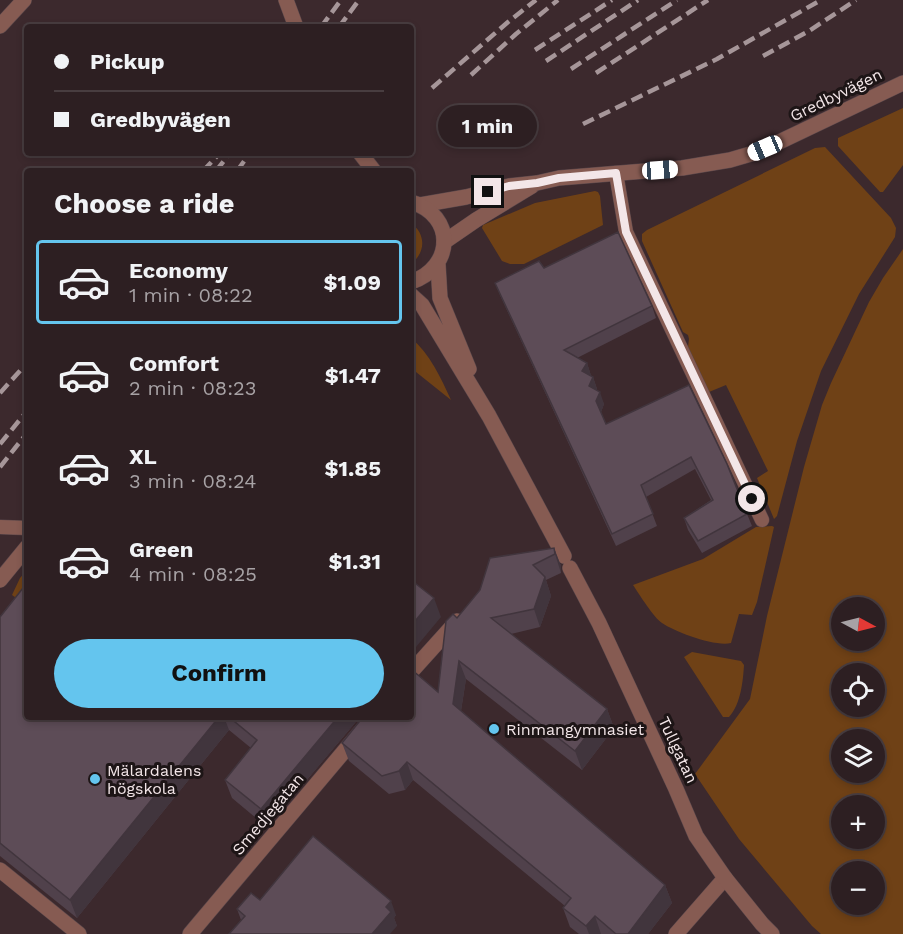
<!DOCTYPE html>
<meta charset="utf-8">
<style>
body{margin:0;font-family:"Work Sans",sans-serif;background:#35272a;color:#f1f3f6;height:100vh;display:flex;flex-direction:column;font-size:22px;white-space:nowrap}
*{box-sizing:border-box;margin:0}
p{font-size:20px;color:#a7a2a5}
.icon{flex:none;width:33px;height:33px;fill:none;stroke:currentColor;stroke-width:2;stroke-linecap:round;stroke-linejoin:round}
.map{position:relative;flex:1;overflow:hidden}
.side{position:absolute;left:24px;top:168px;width:390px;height:552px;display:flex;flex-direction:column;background:#2d1f22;border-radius:6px;box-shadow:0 3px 9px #0003,0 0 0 2px #483d40}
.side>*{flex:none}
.banner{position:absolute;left:24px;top:24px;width:390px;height:132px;border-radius:6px;box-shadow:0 3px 9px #0003,0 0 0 2px #483d40;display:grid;align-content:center;height:132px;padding:0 30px;background:#2d1f22}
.needle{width:39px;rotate:97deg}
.buttons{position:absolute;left:831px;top:597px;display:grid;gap:12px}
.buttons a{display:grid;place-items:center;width:54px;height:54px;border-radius:50%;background:#2d1f22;box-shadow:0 3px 9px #0003,0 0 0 2px #483d40;font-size:30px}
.end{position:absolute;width:27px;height:27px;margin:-14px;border:8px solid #f3e6e8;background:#111;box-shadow:0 0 0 3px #111}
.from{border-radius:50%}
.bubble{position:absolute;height:42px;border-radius:21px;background:#2d1f22;box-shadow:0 3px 9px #0003,0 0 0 2px #483d40;font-size:20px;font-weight:700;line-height:42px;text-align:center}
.car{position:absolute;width:18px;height:36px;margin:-18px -9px;border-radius:8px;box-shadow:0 0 4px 2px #0007;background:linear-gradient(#fff 24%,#345 0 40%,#fff 0 76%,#345 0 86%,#fff 0)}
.banner b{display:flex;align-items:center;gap:21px;height:57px;font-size:22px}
.banner b+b{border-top:2px solid #483d40}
.banner i{width:15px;height:15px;background:#f1f3f6}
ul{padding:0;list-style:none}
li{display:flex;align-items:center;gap:18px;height:84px;margin:0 12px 9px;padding:0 18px;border:3px solid transparent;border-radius:6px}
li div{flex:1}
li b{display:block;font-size:22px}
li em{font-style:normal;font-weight:700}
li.active{border-color:#64c5ee}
li>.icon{width:54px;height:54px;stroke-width:1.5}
h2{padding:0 30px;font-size:27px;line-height:72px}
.cta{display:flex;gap:12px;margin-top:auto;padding:12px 30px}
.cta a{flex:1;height:69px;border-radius:36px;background:#64c5ee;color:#111;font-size:24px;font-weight:700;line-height:69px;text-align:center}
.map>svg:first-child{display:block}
</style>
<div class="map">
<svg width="903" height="934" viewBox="0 0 903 934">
<rect width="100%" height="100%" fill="#3c292d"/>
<path fill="#6f4116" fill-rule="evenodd" d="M903,108V165L883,192H880L838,146V138Z
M825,147L891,218L896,228L895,237L859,294L821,371L797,441L777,516L774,519L757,478L768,471L726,385L709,392L688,347L689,339L688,335L683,332L642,241V234L647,230L815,148Z
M595,191L598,192L600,196L603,225L524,264H510L502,261L482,228L483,225L535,203Z
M411,223C426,234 426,252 411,264Z
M903,249V934H821L812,926L739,839L695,774L750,699L767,616L804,467L822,405L831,383L869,302L883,278ZM842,608H874V640H842ZM842,674H874V706H842ZM842,740H874V772H842ZM842,806H874V838H842ZM842,872H874V904H842Z
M411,338C430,354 441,378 451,400L411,368Z
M772,526L774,527L757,602L752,615L739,614L731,643C715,647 675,632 662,623C654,618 639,594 633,585L703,559L756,527Z
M27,570V590L19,600L12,595L20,578Z
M692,652L741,661L744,665C743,681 741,704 729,717H723L684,657Z"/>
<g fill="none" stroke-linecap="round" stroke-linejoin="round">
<g stroke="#59474b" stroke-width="15">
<path id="service" d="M616,173L626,232L762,520
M0,527L27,528"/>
</g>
<g stroke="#59474b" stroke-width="16">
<path id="minor" d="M0,26L24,0
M420,205L466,197L509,186L537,183L559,178L682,168L730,160L754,153L777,143L903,83
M444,242L476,220L532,186
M0,580L27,547
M411,672L457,621
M0,870L79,934
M190,934L373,717
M676,934L725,878"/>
</g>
<g stroke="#59474b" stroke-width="16">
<path id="tertiary" d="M286,0L296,27
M360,153L374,171
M411,202C456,215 454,268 411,282
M438,264L440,298L469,369
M411,295L422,305L489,416L564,556
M570,568L599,623L676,789L696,836L725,878L762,924L772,934"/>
</g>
<use href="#service" stroke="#865b52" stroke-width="14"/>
<use href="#minor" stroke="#865b52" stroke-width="15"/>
<use href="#tertiary" stroke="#865b52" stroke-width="15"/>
<path stroke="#a69699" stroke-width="4.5" stroke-dasharray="12 6" stroke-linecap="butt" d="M321,27L341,0
M339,27L359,0
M535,50L612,0
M763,56L809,31L856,0
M546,61L638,0
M571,69L677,0
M596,73L708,0
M471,75L516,34L558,0
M432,88L508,22L536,0
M583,124L717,59L821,0
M203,171L220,153
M216,171L230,153
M237,171L250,153
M0,393L27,363
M0,444L27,411
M0,467L27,433"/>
</g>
<path fill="#50414b" d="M544,268L652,306L656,318L577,358L587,363L591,376L593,377L597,389V390L604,404L601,412L606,424L689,385L747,514L752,526L702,553L688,530L684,518L711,500L695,469L646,497L657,526L616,546L500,295L495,283Z
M554,548L561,566V573L546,580L551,596L540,627L511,634L607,709L614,728L582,770L466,679L461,711L665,885L672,903L648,934H579L570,927L563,908L565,906L413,780L405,790L389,794L349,761L342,743L438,692L457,618Z
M0,617L27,717H360L267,827L232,798L225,780L251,748L229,730L77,918L0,856Z
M260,900L396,915L394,918L397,926L241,920L237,909Z"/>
<path fill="#41353d" d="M587,363L591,375L587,383L582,371Z
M593,377L597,389L593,398L589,386Z
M600,392L604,404L601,412L596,401Z
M554,548L561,566V573L555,554Z
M545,577L551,596L540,627L534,609Z
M434,598L441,617L411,653V626Z
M459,661L466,679L459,723L453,704Z
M607,709L614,728L582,770L575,751Z
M219,717H224L229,730L77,918L70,900Z
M338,717H360L267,827L261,809Z
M407,762L413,780L405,790L399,771Z
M665,885L672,903L648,934H628Z
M391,901L396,915L394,918L397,926L390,934H372L386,907Z
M595,916L601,934H589L586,926Z"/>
<path fill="#5d4c57" stroke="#41353d" stroke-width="1.5" d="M618,232L652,306L564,350L587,363L582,371L593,377L589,386L600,392L596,401L606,424L689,385L727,464L747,514L698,541L684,518L713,500L691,457L641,485L653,514L612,534L495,283L539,261L544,268Z
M554,548L555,554L533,565L545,577L534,609L491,618L607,709L575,751L459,661L453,704L665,885L628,934H616L595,916L586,926L563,908L571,898L407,762L399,771L382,776L342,743L363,717H411V669L438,692L446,621L453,614L457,618L480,590L490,558Z
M411,580L434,598L411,626Z
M27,583V717H219L70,900L0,843V617Z
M229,717H338L261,809L225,780L257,740Z
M313,836L391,901L386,907L391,912L372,934H229L245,916L237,909L251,893L260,900Z"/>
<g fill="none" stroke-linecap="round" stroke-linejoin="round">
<path stroke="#f3e6e8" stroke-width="8" d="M488,192L509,186L537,183L559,178L616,173L626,232L752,499"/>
</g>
<g fill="#64c5ee" stroke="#1d1516" stroke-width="2">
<circle cx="494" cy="729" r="6"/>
<circle cx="95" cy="779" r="6"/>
</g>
<g text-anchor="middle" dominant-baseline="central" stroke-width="6" stroke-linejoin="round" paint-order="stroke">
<g font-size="16" fill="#f3e6e8" stroke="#1d1516">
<text transform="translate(836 95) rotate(-26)">Gredbyvägen</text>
<text transform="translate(678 750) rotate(65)">Tullgatan</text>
<text transform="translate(268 814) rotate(-50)">Smedjegatan</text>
</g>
<g font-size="16" fill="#f3e6e8" stroke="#1d1516" text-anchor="start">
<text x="506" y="729">Rinmangymnasiet</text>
<text x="107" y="770">Mälardalens<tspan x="107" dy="18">högskola</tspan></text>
</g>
</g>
</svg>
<div class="buttons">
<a><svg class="needle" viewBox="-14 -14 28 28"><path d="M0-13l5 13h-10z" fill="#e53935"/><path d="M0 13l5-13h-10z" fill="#a7a2a5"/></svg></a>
<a><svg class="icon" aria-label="locate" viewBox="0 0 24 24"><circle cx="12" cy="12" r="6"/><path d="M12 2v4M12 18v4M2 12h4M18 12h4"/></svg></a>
<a><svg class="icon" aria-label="layers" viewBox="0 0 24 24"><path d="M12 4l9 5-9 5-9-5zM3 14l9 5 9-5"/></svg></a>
<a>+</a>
<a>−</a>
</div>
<i class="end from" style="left:752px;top:499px"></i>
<i class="end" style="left:488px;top:192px"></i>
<div class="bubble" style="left:438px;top:105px;width:99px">1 min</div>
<i class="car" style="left:765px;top:148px;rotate:247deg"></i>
<i class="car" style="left:660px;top:170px;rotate:86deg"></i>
<div class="banner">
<b><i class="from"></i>Pickup</b>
<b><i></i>Gredbyvägen</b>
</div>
<section class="side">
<h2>Choose a ride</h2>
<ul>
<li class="active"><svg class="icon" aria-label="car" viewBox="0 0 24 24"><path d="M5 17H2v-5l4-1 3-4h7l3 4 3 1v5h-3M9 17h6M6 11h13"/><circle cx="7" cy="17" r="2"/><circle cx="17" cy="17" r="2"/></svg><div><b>Economy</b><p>1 min · 08:22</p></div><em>$1.09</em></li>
<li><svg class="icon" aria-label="car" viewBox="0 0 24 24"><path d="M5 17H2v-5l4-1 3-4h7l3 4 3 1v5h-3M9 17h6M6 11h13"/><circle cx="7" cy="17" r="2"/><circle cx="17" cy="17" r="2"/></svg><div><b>Comfort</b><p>2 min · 08:23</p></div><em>$1.47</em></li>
<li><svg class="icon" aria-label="car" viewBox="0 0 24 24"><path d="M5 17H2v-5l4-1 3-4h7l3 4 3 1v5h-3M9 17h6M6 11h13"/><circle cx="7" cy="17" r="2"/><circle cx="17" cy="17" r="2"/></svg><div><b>XL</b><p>3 min · 08:24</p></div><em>$1.85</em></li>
<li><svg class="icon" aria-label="car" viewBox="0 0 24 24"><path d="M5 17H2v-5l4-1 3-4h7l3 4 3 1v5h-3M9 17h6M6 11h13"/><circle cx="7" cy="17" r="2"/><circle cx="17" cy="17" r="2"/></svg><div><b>Green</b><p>4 min · 08:25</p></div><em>$1.31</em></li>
</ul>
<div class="cta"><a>Confirm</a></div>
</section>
</div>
